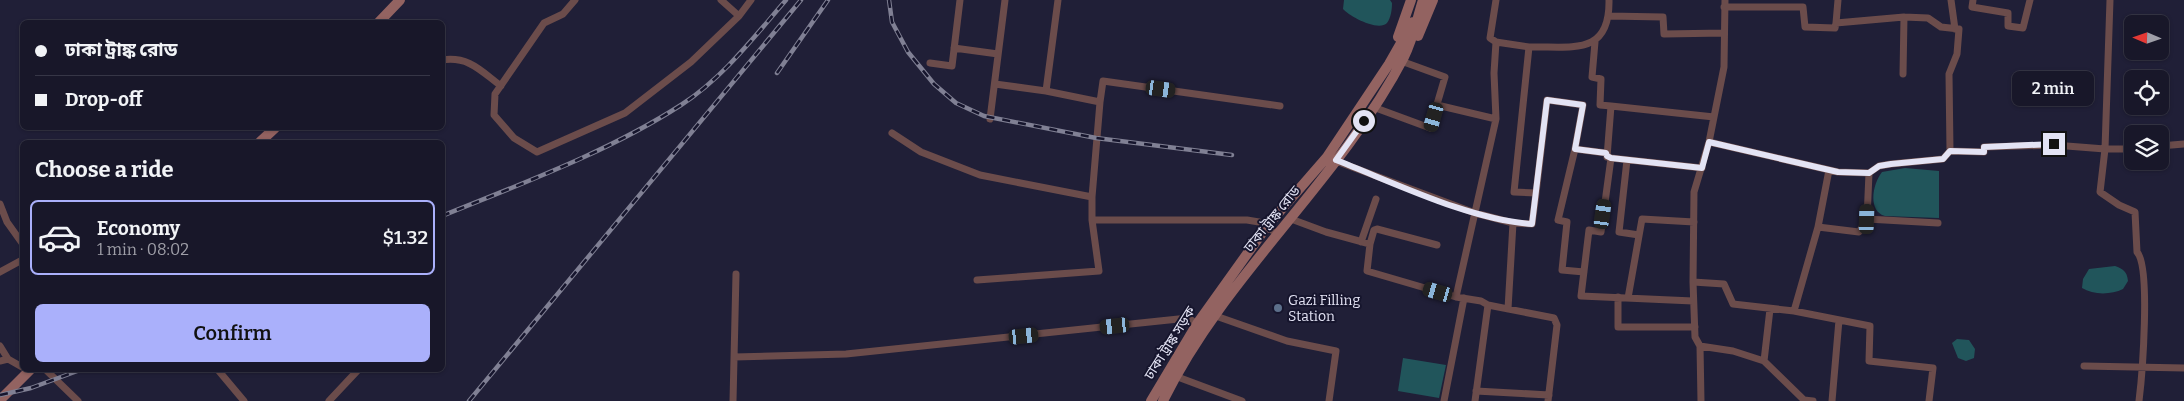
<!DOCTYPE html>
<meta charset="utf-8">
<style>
body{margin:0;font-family:Bitter,"Noto Sans Bengali",serif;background:#252435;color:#f1f3f6;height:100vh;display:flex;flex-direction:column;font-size:19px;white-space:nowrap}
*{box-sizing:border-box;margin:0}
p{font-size:16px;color:#9f9fa8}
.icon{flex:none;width:28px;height:28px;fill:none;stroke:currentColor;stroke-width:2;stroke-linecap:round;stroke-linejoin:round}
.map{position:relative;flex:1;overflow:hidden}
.panel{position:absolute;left:20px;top:140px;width:425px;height:232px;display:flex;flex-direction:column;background:#181729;border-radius:8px;box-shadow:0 1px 4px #0004,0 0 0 1px #363646}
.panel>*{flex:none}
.guide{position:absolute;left:20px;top:20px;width:425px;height:110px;border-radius:8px;box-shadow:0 1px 4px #0004,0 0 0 1px #363646;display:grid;align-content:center;height:110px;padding:0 15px;background:#181729}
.needle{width:32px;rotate:272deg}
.tools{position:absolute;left:2124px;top:15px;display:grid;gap:10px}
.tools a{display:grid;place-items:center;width:45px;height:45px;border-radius:8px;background:#181729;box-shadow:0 1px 4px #0004,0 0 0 1px #363646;font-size:25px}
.end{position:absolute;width:22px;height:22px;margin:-11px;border:6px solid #e3e3f4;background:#111;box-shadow:0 0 0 2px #111}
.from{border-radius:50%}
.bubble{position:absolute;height:35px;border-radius:8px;background:#181729;box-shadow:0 1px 4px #0004,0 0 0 1px #363646;font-size:16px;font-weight:600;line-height:35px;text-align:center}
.car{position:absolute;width:15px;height:30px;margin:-15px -8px;border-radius:6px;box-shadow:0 0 4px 1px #0007;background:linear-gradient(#222 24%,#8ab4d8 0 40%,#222 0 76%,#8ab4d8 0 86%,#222 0)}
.guide b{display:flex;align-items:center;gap:18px;height:48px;font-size:19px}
.guide b+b{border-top:1px solid #363646}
.guide i{width:12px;height:12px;background:#f1f3f6}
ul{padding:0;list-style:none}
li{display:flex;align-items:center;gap:15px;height:75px;margin:0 10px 8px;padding:0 5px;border:2px solid transparent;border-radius:8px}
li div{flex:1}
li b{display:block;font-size:19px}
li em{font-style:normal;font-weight:600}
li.on{border-color:#aab0fb}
li>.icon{width:45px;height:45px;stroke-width:1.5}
h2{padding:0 15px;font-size:22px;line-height:60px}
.button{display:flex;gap:10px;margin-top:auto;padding:10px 15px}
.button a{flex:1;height:58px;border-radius:8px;background:#aab0fb;color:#111;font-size:20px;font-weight:600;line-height:58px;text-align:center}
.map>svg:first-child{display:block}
</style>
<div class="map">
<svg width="2184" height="401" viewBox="0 0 2184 401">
<rect width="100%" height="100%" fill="#201f37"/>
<path fill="#21555b" d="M1344,0H1390L1392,3C1392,9 1391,18 1387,23C1378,32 1349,16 1343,9Z
M1905,168L1939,171V218L1885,216C1867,211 1873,183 1882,172Z
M2115,266C2123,269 2127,271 2128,281L2123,289C2111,295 2093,295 2082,288L2083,279L2089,269Z
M1957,339L1969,340L1975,349L1974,358L1966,361L1958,358L1952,343Z
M1403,358L1446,365L1439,398L1398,391Z"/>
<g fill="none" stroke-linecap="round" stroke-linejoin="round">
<path stroke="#6b4c4b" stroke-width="7" d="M575,0L563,14L544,23L495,94L494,115L514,138L537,152L625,113L691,62L739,16
M721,0L739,16L751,0
M1496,0L1490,38L1496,42
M1838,0L1836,23L1904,17
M1951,0L1955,29
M1973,0L1972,7L2008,13V26L2023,28L2030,0
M2110,0L2105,149L2100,192L2119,205L2135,212L2137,252C2151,267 2142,377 2139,401
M1724,7H1803L1805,27L1835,28L1836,23
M1609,16L1663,17L1664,34L1724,33
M1595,42L1592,77L1601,79L1600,105L1611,106
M954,48L998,54
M442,60C469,56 481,71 501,86
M930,63L952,66L960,0
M1903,74L1904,17L1928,18L1941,27L1959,29L1957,54L1949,74L1950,151
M995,84L1046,91L1058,0
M1100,102L1103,81L1280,106
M1437,105L1496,119
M1373,107L1430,128L1445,77L1401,61
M990,119L1005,0
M892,133L921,152L980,175L1092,197
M1709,142L1838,172L1869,173L1879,166L1891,164L1943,159L1950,151L1984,152V147L2054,145L2105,149H2132
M2160,146L2184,144
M1607,157L1611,106L1714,117
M1627,160L1619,232L1639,235
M1336,161L1475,213L1513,223
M1869,173L1867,219L1938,223
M1536,193L1547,100L1583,105L1575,149
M0,204L7,222L22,243
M1291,219L1326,232L1370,244L1367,271L1456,297L1481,301L1488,305L1554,318L1557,325L1548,401
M1092,220H1247L1259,222L1278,234
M1818,227L1859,232L1867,219
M1361,242L1376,199
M1370,244L1374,230L1377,229L1437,245
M0,272L22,260
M1584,272L1562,270L1567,222L1558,220L1575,149L1606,153
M977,280L1099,271L1092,220V197L1100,102L1046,91
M1693,282L1724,284L1733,304L1794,311L1870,326L1869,361L1933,368L1929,401
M1456,297L1496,119L1494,73L1496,42L1529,47
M1618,297V327H1695
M1628,298L1642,219L1694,222
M1693,301L1581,296L1589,230L1601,232L1611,158L1702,168
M1508,309L1513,223L1532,224L1536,193L1514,192L1529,47C1571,46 1610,57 1609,0
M1794,311L1818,227L1829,170
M1213,315L1287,341L1336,351L1329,401
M0,346L8,359L22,367
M1700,346L1733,351L1764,361L1804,400L1813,401
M734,357L846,354L1188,318L1199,325
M0,361L8,359
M1764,361L1770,309
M2084,366L2184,368
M46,370L78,401
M218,370L244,401
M1175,376L1242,401
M1476,391L1549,395
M329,401L358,370
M733,401L736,274
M1444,401L1464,298
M1475,401L1488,305
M1701,401L1700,346L1695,337L1693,282L1694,192L1709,142L1724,67L1725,0
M1832,401L1839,320"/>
<path stroke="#936361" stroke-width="10" d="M379,22L400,0
M1418,36L1433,0
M1398,37L1411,0
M260,142L275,128
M0,400L30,370
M1151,401L1197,324L1267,226L1327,157L1389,64L1413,22
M1163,401C1225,274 1339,182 1404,57C1413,39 1417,19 1423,0"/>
<g stroke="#808094" stroke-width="4.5">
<path id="rail" d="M889,0L892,22L908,52L934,84L956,103L984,116L1096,138L1232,155
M777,73L828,0
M442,216C523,183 608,152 681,105C723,78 754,37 786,0
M0,395L31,388L80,370
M469,401L801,0"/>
</g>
<use href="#rail" stroke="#16152d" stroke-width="2.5" stroke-dasharray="8" stroke-linecap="butt"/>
</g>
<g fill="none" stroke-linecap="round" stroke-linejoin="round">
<path stroke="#e3e3f4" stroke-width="6" d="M1364,121L1336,160C1395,183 1470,220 1532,224L1547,100L1583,105L1575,149L1606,153L1607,156L1611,158L1702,168L1709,142L1838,172L1869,173L1879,166L1891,164L1943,159L1950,151L1984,152V147L2054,144"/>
</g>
<circle fill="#5c6f8a" stroke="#16152d" stroke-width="2" cx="1278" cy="308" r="5"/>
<g text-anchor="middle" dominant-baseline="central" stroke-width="4" stroke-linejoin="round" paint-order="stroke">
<g font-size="14" fill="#e3e3f4" stroke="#16152d">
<text transform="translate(1272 219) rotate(-51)">ঢাকা ট্রাঙ্ক রোড</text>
<text transform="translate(1170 343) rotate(-58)">ঢাকা ট্রাঙ্ক সড়ক</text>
</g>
<g font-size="14" fill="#e3e3f4" stroke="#16152d" text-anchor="start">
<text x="1288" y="300">Gazi Filling<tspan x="1288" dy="16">Station</tspan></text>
</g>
</g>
</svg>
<div class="tools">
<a><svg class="needle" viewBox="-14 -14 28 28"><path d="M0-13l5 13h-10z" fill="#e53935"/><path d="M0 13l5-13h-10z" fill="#9f9fa8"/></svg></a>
<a><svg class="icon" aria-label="locate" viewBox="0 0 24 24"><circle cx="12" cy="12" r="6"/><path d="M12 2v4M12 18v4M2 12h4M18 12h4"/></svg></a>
<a><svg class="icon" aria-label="layers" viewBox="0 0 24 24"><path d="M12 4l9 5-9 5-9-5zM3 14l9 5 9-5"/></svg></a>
</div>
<i class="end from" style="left:1364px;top:121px"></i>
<i class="end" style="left:2054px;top:144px"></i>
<div class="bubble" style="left:2012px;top:71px;width:82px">2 min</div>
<i class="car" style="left:1161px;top:89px;rotate:98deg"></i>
<i class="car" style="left:1434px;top:117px;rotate:196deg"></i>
<i class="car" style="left:1603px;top:214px;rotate:8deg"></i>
<i class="car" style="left:1867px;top:219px;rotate:2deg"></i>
<i class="car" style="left:1438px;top:292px;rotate:286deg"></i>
<i class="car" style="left:1115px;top:326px;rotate:264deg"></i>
<i class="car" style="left:1024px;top:336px;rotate:84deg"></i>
<div class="guide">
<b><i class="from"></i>ঢাকা ট্রাঙ্ক রোড</b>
<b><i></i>Drop-off</b>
</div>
<section class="panel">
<h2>Choose a ride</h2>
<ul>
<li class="on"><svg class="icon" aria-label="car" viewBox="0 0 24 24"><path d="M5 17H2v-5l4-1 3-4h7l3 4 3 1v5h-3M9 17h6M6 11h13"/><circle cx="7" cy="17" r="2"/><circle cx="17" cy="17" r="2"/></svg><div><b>Economy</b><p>1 min · 08:02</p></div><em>$1.32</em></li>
</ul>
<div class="button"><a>Confirm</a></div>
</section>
</div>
